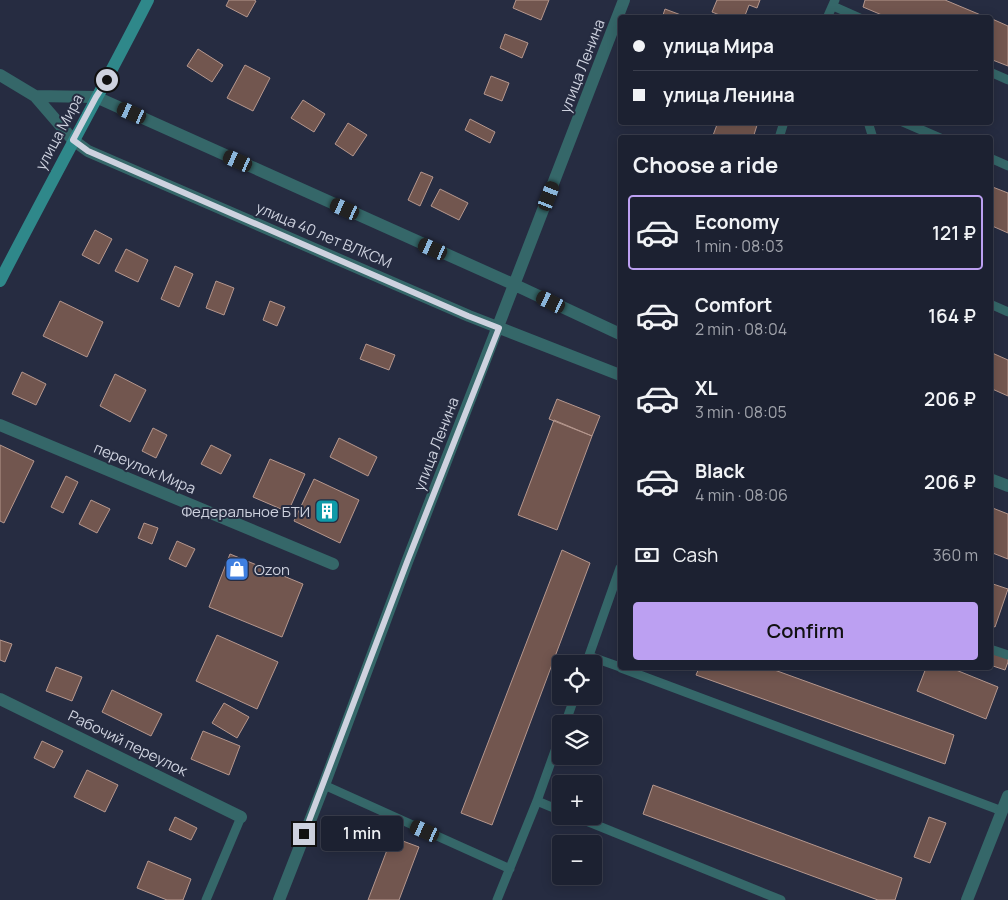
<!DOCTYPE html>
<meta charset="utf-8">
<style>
body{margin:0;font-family:Manrope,sans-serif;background:#292e3d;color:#f1f3f6;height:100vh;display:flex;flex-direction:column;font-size:19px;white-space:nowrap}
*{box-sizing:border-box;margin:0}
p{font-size:16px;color:#a0a3ab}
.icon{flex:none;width:28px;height:28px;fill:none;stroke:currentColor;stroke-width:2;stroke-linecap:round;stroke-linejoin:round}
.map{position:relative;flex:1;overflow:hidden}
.sheet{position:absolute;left:618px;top:135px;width:375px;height:535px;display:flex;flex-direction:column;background:#1c2131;border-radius:5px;box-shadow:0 2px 12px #0003,0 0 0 1px #3a3e4d}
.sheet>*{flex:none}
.hud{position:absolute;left:618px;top:15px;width:375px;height:110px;border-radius:5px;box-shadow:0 2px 12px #0003,0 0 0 1px #3a3e4d;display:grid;align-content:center;height:110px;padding:0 15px;background:#1c2131}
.controls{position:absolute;left:552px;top:655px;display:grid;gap:10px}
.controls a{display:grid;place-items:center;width:50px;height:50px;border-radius:5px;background:#1c2131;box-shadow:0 2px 12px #0003,0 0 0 1px #3a3e4d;font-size:25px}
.end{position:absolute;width:22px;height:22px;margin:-11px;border:6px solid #ced2df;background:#111;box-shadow:0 0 0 2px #111}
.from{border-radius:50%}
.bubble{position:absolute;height:35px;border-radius:5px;background:#1c2131;box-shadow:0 2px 12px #0003,0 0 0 1px #3a3e4d;font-size:16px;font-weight:600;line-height:35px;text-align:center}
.car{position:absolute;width:15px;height:30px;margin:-15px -8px;border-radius:6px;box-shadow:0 0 4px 1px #0007;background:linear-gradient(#222 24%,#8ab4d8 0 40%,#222 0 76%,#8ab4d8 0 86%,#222 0)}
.hud b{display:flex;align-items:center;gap:18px;height:48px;font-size:19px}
.hud b+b{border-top:1px solid #3a3e4d}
.hud i{width:12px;height:12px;background:#f1f3f6}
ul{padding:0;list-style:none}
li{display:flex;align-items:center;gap:15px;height:75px;margin:0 10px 8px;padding:0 5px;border:2px solid transparent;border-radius:5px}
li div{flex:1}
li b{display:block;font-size:19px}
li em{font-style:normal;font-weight:600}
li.current{border-color:#bca0f2}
li>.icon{width:45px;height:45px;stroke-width:1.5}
h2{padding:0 15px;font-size:22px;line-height:60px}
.pay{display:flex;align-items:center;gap:12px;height:55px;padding:0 15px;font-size:19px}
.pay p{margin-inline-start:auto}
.button{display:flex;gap:10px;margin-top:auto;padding:10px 15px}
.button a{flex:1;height:58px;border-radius:5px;background:#bca0f2;color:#111;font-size:20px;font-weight:600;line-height:58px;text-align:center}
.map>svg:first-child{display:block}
</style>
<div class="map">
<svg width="1008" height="900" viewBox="0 0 1008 900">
<rect width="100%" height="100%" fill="#262c41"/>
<path fill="#72564f" stroke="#b5978e" d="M229,0H254L256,1L247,17L226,6Z
M516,0H549L541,20L513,8Z
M717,0H760L757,8L749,5L744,18H727L712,12Z
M865,0H945L988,18H889L863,7Z
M665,9L689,18H662Z
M990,18L1008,26V66L990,59Z
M505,34L528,43L522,58L500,48Z
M198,49L223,65L212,82L187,66Z
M245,65L270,78L253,111L227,98Z
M491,76L509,83L502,101L484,94Z
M303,100L325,114L314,132L291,118Z
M470,119L495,132L490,143L465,130Z
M718,122H758L753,138H712Z
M348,123L367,135L353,156L335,144Z
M421,172L433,177L420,206L408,200Z
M990,186L1008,193V233L990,225Z
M440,189L468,203L459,220L431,206Z
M95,230L112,239L99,264L82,255Z
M126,249L148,260L138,282L115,271Z
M175,266L193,274L179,307L161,299Z
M216,281L234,288L224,315L206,308Z
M60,301L103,322L87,357L43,336Z
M270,301L285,307L277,326L263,320Z
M366,344L395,355L389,370L360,359Z
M990,352L1008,360V396L990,388Z
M22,372L46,384L36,405L12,394Z
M115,374L146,390L130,422L100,406Z
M557,399L600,416L592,436L549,419Z
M554,420L592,436L557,530L518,515Z
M153,428L167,435L156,458L142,451Z
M339,438L377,457L368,476L330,457Z
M0,445L34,461L4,523L0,521Z
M211,445L231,455L221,474L201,464Z
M270,459L305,474L288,512L253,497Z
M66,476L78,482L63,513L51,507Z
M314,479L359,500L340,543L294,521Z
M91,500L110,509L97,533L79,524Z
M990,507L1008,514V559L990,552Z
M144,523L158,528L152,544L138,538Z
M177,541L195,549L186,567L169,559Z
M562,550L590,563L492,825L461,813Z
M230,554L303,584L282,637L209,607Z
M990,583L1008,589L995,627L990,625Z
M217,635L278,662L257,709L196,681Z
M0,640L12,644L5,662L0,660Z
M990,651L1008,657V662L1005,670L990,665Z
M56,667L82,677L72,701L46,691Z
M699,668H769L954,735L945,764L696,675Z
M926,668H952H951L998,687L986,719L917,691Z
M112,690L162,714L151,736L102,712Z
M224,703L249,717L237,738L212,723Z
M203,731L240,746L229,775L191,759Z
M42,741L63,751L54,768L34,758Z
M87,770L118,785L105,812L74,797Z
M653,785L902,878L895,900H878L643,814Z
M175,817L197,828L191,840L169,830Z
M929,817L946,823L930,863L914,857Z
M392,837L419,847L399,900H368Z
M148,861L191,879L183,900H167L137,888Z"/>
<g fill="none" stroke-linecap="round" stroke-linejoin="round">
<path stroke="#356769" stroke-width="9" d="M833,6L860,18
M827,18L835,0
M990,72L1008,80
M868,122L873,138
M903,122L940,138
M779,138L784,122
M990,158L1008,166
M990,304L1008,312
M990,649L1008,655
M589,656L620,667
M586,664L620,568
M621,668L1002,811
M565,724L575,696
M324,785L510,869
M537,801L561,811
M574,816L781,900
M206,900L241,817
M497,900L537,801L561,734"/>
<path stroke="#356769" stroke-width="12" d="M0,425L333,564
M0,699L241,817"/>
<path stroke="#356769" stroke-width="12" d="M0,75L35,96L73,140L88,151L469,316L620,375
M35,96L96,97L515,285L620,334
M990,479L1008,486
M279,900L324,785L407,562L624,0
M967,900L1008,796"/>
<path stroke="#2f888a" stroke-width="12" d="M0,281C48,187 100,94 148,0"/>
</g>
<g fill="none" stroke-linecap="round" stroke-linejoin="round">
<path stroke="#ced2df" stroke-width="6" d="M107,80L96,97L73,140L88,151L468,316L499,328L407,562L304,834"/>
</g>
<defs>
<g id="building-square" transform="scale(1.25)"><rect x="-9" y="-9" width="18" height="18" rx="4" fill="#0f9aa8" stroke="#262c41"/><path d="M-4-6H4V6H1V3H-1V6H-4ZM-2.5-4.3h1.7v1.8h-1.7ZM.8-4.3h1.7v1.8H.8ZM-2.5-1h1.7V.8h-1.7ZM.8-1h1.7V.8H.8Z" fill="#fff"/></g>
<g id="shop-square" transform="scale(1.25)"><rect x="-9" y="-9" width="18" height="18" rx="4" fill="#3f7fe0" stroke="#262c41"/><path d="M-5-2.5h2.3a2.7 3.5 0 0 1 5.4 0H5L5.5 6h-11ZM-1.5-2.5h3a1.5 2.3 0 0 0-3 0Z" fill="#fff"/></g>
</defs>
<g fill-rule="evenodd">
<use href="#building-square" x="327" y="511"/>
<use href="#shop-square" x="237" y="569"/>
</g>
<g text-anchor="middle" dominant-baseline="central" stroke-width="4" stroke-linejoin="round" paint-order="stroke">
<g font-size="15" fill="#ced2df" stroke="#262c41">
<text transform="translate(582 66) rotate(-69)">улица Ленина</text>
<text transform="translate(59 132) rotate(-62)">улица Мира</text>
<text transform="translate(324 235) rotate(23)">улица 40 лет ВЛКСМ</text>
<text transform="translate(436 444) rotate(-69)">улица Ленина</text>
<text transform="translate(145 468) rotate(23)">переулок Мира</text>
<text transform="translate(128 743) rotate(26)">Рабочий переулок</text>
</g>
<g font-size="15" fill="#ced2df" stroke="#262c41" text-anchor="end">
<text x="310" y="511">Федеральное БТИ</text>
<text x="254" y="569" text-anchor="start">Ozon</text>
</g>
</g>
</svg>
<div class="controls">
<a><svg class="icon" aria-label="locate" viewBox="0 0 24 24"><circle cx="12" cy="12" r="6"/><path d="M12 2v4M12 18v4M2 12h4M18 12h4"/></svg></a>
<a><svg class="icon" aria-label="layers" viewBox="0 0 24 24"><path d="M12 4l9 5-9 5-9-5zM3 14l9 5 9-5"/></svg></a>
<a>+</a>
<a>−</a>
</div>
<i class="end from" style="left:107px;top:80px"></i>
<i class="end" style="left:304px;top:834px"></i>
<div class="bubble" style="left:321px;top:816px;width:82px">1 min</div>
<i class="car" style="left:132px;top:113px;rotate:294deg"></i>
<i class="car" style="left:238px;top:161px;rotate:294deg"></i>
<i class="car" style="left:549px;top:196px;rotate:21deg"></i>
<i class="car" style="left:345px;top:209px;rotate:294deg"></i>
<i class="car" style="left:433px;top:249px;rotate:294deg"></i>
<i class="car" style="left:551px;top:302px;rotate:296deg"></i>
<i class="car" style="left:425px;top:831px;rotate:294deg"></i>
<div class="hud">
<b><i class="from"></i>улица Мира</b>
<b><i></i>улица Ленина</b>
</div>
<section class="sheet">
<h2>Choose a ride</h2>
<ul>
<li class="current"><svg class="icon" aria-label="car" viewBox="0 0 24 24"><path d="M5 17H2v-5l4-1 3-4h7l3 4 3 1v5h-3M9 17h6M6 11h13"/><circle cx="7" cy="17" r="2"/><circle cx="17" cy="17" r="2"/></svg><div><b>Economy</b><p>1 min · 08:03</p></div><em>121 ₽</em></li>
<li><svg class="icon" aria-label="car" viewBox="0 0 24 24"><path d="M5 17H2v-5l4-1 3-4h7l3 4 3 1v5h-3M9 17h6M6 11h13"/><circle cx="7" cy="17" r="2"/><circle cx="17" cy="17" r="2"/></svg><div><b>Comfort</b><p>2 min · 08:04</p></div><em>164 ₽</em></li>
<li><svg class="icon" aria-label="car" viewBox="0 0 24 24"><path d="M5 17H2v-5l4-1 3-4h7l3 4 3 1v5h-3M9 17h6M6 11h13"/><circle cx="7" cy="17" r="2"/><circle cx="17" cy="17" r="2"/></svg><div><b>XL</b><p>3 min · 08:05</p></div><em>206 ₽</em></li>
<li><svg class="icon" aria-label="car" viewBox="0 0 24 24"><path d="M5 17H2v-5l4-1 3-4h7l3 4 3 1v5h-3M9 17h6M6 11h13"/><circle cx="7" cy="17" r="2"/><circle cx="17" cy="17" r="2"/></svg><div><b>Black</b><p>4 min · 08:06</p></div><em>206 ₽</em></li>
</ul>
<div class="pay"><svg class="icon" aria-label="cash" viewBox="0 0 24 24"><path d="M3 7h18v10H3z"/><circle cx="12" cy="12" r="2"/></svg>Cash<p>360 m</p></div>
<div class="button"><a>Confirm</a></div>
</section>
</div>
